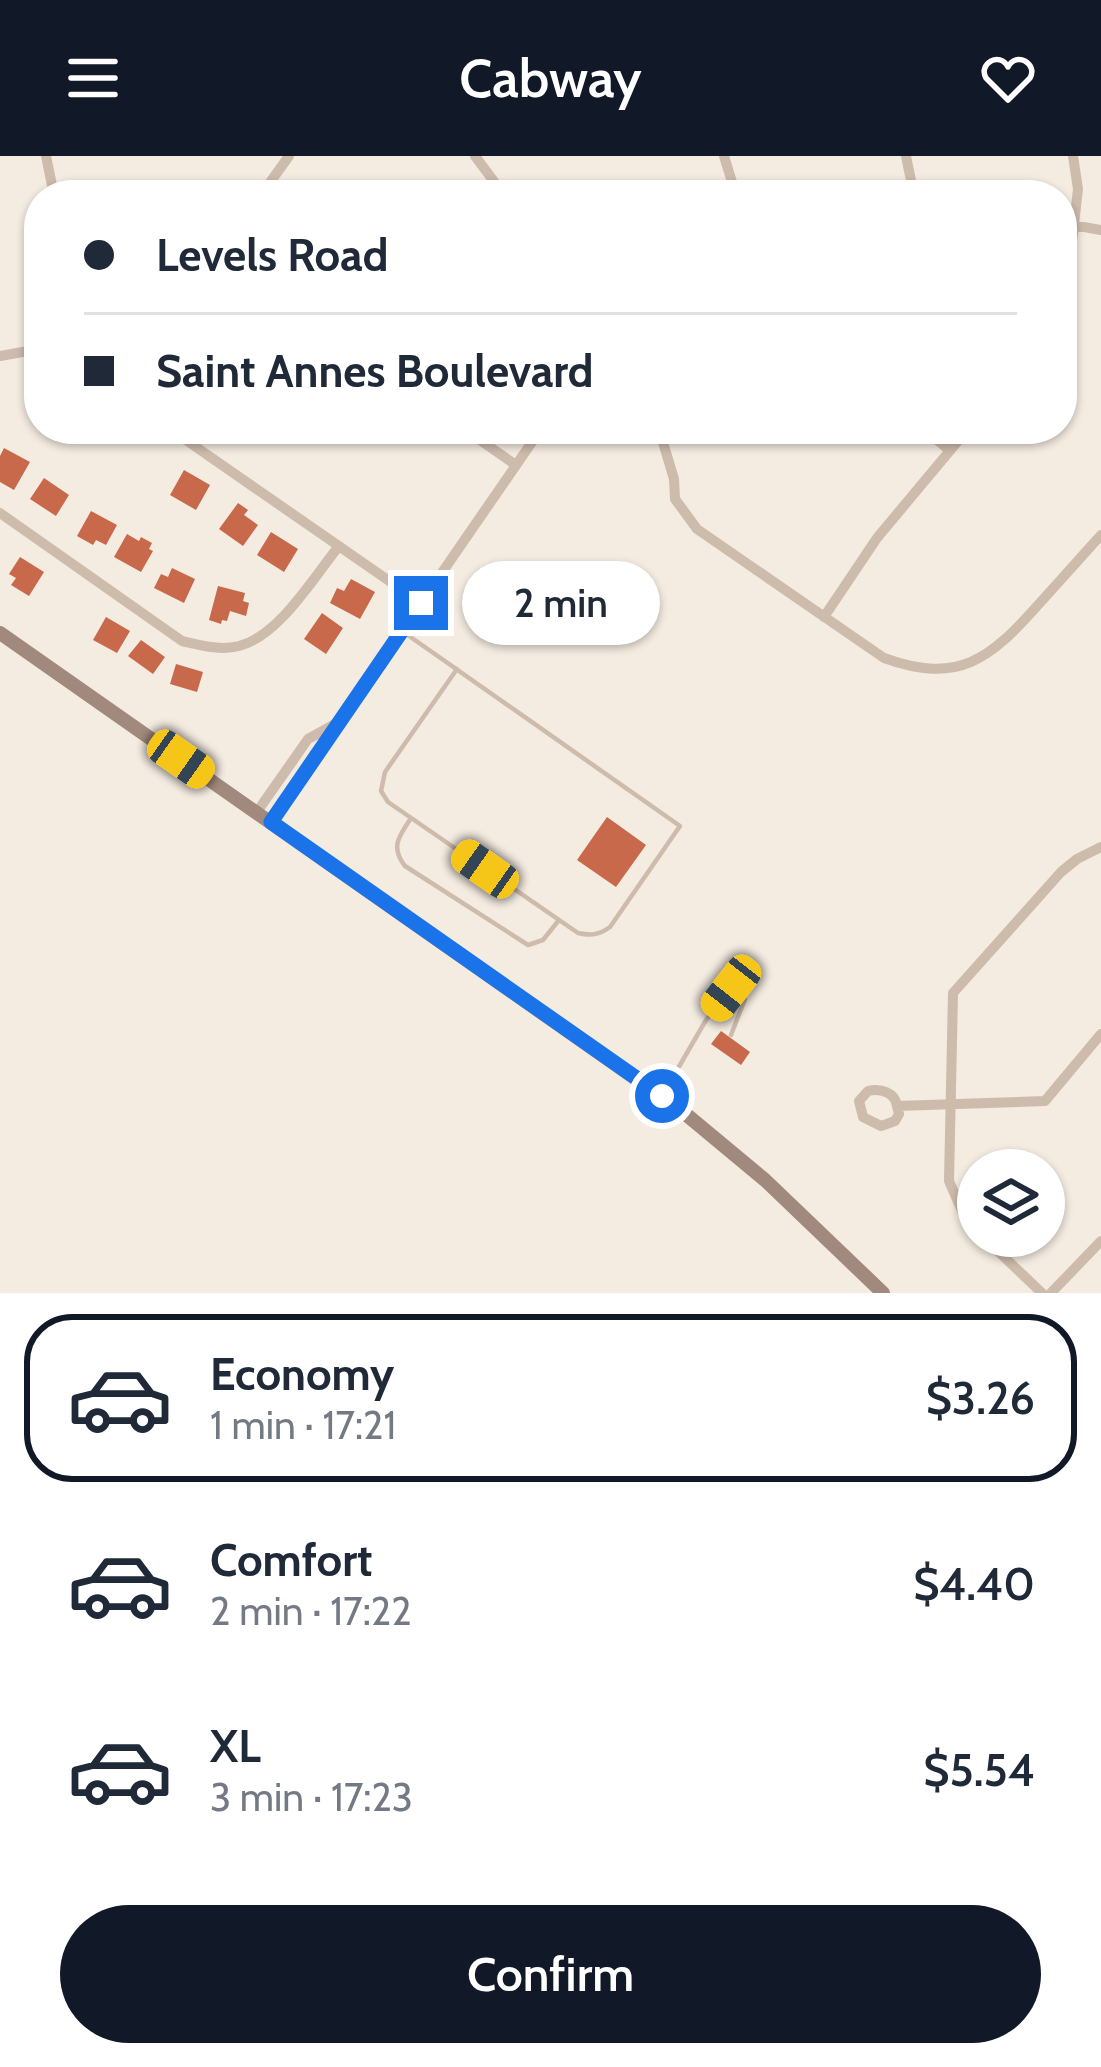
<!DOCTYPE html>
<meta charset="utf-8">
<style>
body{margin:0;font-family:Cabin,sans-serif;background:#f2f2f3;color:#1f2937;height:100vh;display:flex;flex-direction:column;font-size:45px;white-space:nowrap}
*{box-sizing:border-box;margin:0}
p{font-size:39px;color:#747a83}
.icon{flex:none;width:66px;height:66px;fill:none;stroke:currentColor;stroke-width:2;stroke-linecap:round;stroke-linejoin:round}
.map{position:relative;height:1137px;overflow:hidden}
.drawer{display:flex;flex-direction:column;background:#fff;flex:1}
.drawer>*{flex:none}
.guide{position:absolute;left:24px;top:24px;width:1053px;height:264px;border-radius:48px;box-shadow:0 3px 9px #0004;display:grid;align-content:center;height:264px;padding:0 60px;background:#fff}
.controls{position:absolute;left:957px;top:993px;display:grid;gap:24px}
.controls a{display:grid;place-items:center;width:108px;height:108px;border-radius:50%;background:#fff;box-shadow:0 3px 9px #0004;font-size:60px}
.end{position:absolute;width:54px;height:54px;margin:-27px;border:15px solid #1a73e8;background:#fff;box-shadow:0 0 0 6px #fff}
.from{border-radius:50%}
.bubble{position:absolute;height:84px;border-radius:42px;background:#fff;box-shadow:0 3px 9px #0004;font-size:39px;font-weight:600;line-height:84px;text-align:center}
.car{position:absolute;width:36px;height:72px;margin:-36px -18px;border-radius:15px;box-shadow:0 0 9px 3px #0007;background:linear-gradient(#f5c518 24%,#345 0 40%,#f5c518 0 76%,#345 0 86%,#f5c518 0)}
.guide b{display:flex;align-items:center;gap:42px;height:114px;font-size:45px}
.guide b+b{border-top:3px solid #e0e1e3}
.guide i{width:30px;height:30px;background:#1f2937}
ul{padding:21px 0 0;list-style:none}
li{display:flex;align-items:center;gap:36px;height:168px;margin:0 24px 18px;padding:0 36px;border:6px solid transparent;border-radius:48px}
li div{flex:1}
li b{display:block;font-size:45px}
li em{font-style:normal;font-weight:600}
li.current{border-color:#111827}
li>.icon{width:108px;height:108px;stroke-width:1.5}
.button{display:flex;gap:24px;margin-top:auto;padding:24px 60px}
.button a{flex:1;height:138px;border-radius:72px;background:#111827;color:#fff;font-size:48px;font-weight:600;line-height:138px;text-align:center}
header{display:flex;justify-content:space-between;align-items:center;height:156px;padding:0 60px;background:#111827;color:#fff;font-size:54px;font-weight:600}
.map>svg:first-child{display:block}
</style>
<header><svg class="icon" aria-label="menu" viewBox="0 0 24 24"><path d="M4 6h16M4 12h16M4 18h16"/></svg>Cabway<svg class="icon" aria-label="heart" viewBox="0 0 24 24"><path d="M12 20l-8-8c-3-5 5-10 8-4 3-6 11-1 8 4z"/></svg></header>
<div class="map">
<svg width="1101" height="1137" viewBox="0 0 1101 1137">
<rect width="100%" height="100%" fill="#f4ebe1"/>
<path fill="#c8694b" d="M4,292L30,306L14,334L0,326V300Z
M184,314L210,329L196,354L170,339Z
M44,322L69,339L56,360L30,343Z
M238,347L248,354L244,359L258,369L243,390L219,373Z
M91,355L117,369L106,389L96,384L93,389L77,380Z
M271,376L298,393L284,416L257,399Z
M127,378L139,385L141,381L152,387L149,393L153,395L141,416L114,401Z
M20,401L44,416L29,440L11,429L16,422L9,418Z
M172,412L195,423L184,447L154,432L161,418L168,421Z
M351,423L375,436L360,463L330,447L337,432L344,435Z
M218,430L245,437L243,445L249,447L246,460L230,455L227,465L222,464L221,468L209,464Z
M322,457L343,472L326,498L304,483Z
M106,461L130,475L117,497L93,484Z
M141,484L165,501L153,518L128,500Z
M176,508L203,516L197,536L170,528Z
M607,661L646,689L616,731L577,704Z
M740,812L756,822L748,835L732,825Z
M721,875L750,896L741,909L711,888Z"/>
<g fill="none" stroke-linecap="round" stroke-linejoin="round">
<path stroke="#cdbbac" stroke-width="4.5" d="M402,475L680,670L610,771C599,779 591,780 578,777L388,646L381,635L385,616L457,513
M411,662C399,680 390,691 405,710L528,789L543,784L559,764
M662,940L706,864L731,832L745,843L731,879"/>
<path stroke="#cdbbac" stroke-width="10" d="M46,0L54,39
M475,0L504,39
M724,0L736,39
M906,0L914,39
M261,39L289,0
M1062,67L1101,74
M1062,148L1067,130L1078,33L1073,0
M0,200L39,193
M170,273L421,447
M464,273L516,309
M659,273L674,323L675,343L697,373L884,502C959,529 990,503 1038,449C1059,426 1080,402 1101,379
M924,273L949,294
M0,357L182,485C200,489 220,495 239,490C279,480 313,422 339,390
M824,461L877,382L968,273
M339,566L541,273
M257,656L308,583L339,566L271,666
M897,950C895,936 880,932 868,935L859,945L863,961L881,970L895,965L899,958L897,950L1045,945L1101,878
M978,1076L966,1064L949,1025L953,837L1061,716L1077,703L1101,691
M982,1080L1042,1137
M1051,1137L1101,1085"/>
<path stroke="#a18a7d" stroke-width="14" d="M0,477L682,955L765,1024L883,1137"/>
</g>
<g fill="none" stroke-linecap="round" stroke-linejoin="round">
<path stroke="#1a73e8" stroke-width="15" d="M421,447L271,666L662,940"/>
</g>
</svg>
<div class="controls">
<a><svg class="icon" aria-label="layers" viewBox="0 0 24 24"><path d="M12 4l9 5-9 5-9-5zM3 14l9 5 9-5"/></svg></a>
</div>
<i class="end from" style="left:662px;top:940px"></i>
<i class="end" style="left:421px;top:447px"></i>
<div class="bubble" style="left:462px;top:405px;width:198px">2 min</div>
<i class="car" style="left:181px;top:603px;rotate:125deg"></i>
<i class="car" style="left:485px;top:713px;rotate:305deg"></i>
<i class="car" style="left:731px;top:832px;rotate:218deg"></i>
<div class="guide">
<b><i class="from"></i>Levels Road</b>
<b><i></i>Saint Annes Boulevard</b>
</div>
</div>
<section class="drawer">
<ul>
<li class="current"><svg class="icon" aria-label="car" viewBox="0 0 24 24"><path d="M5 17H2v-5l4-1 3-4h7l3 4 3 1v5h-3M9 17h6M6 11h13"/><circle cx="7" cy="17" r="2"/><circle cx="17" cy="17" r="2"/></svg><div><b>Economy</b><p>1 min · 17:21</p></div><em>$3.26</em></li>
<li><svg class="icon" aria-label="car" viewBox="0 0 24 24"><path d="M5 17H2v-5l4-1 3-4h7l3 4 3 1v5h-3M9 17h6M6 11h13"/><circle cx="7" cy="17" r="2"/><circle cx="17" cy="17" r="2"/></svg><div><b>Comfort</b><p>2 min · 17:22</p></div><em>$4.40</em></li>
<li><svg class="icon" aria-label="car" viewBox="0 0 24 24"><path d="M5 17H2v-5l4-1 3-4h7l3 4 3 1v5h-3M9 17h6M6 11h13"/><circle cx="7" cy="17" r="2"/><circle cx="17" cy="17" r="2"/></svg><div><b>XL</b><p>3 min · 17:23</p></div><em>$5.54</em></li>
</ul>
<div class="button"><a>Confirm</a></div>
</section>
